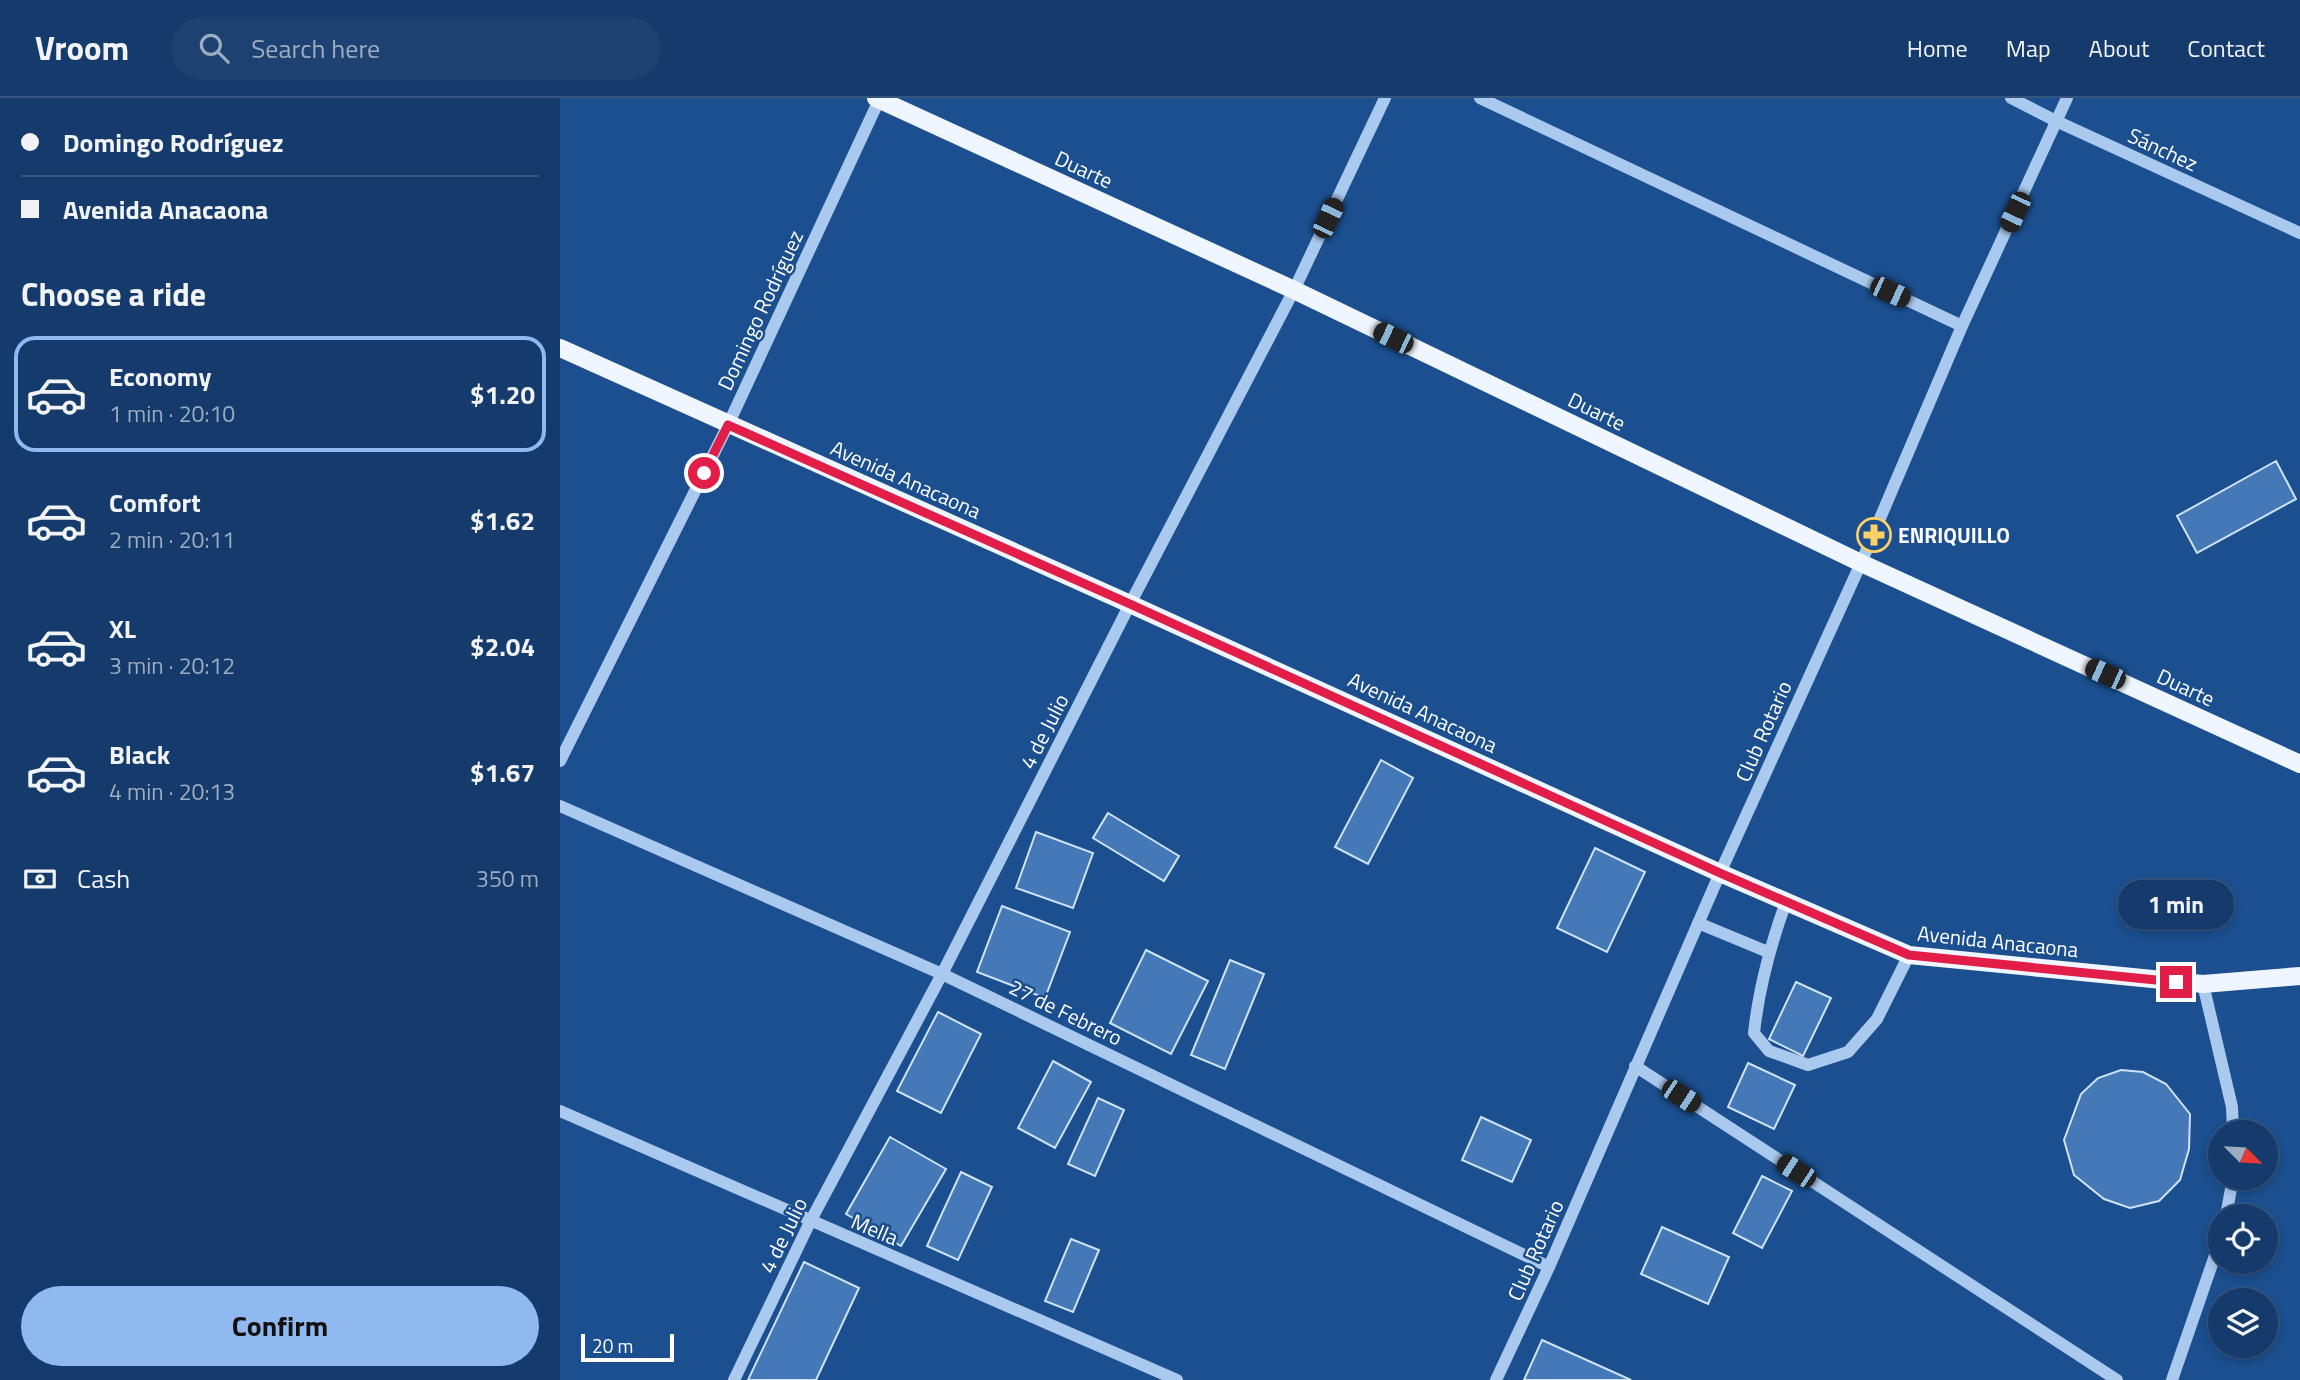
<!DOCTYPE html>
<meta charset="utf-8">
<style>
body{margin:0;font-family:"Titillium Web",sans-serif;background:#1d4271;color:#f1f3f6;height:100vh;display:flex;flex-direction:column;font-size:26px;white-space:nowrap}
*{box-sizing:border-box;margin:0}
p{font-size:23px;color:#9dadc1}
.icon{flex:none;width:38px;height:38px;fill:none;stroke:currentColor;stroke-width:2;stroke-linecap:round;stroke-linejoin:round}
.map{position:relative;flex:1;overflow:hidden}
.sheet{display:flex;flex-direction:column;background:#143b6b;width:560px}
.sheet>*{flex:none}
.hud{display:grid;align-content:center;height:154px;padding:0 21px;background:#143b6b}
.needle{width:46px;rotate:114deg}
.controls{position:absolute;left:1648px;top:1022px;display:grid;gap:14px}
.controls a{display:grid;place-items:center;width:70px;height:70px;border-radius:50%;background:#143b6b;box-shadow:0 4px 10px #0003,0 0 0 2px #33557e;font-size:35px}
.scale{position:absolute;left:21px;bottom:18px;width:93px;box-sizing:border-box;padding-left:7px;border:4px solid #fff;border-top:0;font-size:19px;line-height:24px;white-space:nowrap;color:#fff;-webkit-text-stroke:5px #1b4f8f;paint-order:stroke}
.end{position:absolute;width:32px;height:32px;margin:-16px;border:9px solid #e11d48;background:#fff;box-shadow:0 0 0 4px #fff}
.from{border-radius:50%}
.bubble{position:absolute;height:49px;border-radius:24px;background:#143b6b;box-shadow:0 4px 10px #0003,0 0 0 2px #33557e;font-size:23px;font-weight:700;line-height:49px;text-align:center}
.car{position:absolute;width:21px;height:42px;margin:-21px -10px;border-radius:9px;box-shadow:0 0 5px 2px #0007;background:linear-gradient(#222 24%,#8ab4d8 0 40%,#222 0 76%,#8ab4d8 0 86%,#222 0)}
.hud b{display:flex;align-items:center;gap:24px;height:66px;font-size:26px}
.hud b+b{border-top:2px solid #33557e}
.hud i{width:18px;height:18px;background:#f1f3f6}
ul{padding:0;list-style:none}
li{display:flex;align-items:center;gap:21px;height:116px;margin:0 14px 10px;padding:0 7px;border:4px solid transparent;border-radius:21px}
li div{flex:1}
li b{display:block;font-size:26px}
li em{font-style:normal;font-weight:700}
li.active{border-color:#90b9f0}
li>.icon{width:63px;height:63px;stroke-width:1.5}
h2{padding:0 21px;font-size:32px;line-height:84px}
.pay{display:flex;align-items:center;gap:18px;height:77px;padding:0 21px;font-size:26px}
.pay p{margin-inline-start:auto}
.cta{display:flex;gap:14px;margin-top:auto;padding:14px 21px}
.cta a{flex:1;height:80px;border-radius:42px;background:#90b9f0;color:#111;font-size:28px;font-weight:700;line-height:80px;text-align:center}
header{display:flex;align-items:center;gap:42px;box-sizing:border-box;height:98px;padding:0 35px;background:#143b6b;border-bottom:2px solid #33557e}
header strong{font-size:33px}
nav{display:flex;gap:38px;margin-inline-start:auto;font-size:24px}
.search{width:490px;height:63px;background:#1d4271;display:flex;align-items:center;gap:18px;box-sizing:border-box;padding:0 24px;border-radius:38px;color:#9dadc1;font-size:26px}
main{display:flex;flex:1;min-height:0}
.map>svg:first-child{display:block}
</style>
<header>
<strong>Vroom</strong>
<div class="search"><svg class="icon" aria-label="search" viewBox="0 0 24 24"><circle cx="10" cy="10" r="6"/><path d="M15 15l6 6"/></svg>Search here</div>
<nav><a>Home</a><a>Map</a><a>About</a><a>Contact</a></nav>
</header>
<main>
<section class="sheet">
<div class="hud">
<b><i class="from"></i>Domingo Rodríguez</b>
<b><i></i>Avenida Anacaona</b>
</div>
<h2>Choose a ride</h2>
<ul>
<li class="active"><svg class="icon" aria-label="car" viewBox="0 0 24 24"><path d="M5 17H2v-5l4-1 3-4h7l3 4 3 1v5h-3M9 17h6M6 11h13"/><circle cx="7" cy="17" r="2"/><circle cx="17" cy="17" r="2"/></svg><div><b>Economy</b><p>1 min · 20:10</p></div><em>$1.20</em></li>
<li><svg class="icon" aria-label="car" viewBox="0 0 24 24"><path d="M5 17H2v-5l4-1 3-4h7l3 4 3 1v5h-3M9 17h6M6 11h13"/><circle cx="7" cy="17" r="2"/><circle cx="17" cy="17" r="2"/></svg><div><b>Comfort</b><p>2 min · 20:11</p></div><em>$1.62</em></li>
<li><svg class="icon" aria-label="car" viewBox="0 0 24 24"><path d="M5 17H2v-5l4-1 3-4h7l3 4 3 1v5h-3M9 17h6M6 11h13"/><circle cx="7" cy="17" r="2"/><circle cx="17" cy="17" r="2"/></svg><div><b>XL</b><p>3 min · 20:12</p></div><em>$2.04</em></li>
<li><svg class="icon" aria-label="car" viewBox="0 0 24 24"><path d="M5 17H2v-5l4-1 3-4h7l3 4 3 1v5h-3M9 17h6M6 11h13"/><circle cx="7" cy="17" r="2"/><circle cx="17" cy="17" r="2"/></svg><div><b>Black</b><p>4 min · 20:13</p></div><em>$1.67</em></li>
</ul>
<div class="pay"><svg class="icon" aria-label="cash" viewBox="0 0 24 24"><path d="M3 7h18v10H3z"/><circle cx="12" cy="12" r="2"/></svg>Cash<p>350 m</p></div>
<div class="cta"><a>Confirm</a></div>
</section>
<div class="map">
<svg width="1740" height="1282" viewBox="0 0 1740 1282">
<rect width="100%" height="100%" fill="#1b4f8f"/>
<path fill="#4478b7" stroke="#cfe3fa" stroke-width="2" d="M1716,363L1736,401L1637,455L1617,418Z
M821,662L853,680L808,766L775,749Z
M548,715L619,758L604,783L533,740Z
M476,734L533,755L513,810L456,790Z
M1035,750L1085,774L1047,854L997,830Z
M442,808L510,834L485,900L417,874Z
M586,852L648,883L611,956L550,925Z
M670,862L704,876L665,971L631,957Z
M1236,884L1271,900L1243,958L1209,941Z
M378,914L421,936L381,1015L337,993Z
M493,963L531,984L495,1050L458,1030Z
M1188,965L1235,987L1214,1031L1168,1009Z
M1561,972L1583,974L1606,986L1630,1016L1629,1051L1620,1082L1599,1103L1570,1110L1544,1101L1514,1077L1504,1042L1521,996L1538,980Z
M538,1000L564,1012L535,1078L508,1066Z
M921,1019L971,1042L952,1084L902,1062Z
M330,1039L386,1071L341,1148L286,1116Z
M401,1074L432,1089L398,1162L367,1148Z
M1202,1078L1232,1093L1202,1150L1173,1135Z
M1102,1129L1169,1159L1148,1206L1081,1176Z
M511,1141L539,1152L513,1214L485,1203Z
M244,1164L299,1190L256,1282H188Z
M982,1242L1071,1282H964Z"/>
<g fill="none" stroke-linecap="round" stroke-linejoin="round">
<path stroke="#a9c9ee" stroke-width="12" d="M920,0L1402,228
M1451,0L1496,23L1740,135
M0,663L168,327L320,0
M0,708L382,876L989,1169
M1226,804C1210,848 1199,889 1194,935L1209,953L1248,967L1288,954L1317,921L1349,857
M1138,825L1208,854
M1643,886L1672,1009L1673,1034
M1075,968L1557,1282
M0,1013L617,1282
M1666,1118L1673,1080
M174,1282L250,1124L382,876L570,506L734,192L825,0
M936,1282L989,1169L1160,775L1301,465L1402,228L1507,0
M1612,1282L1661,1140"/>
<path stroke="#f0f6ff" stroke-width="18" d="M316,0L734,192L1301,465L1740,666
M0,250L570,506L1160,775L1349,857L1643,886L1740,878"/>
</g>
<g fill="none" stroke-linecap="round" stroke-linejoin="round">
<path stroke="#e11d48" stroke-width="9" d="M144,375L168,327L570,506L1160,775L1349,857L1616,884"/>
</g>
<defs>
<g id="pharmacy-ring" transform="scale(1.75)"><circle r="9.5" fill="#1b4f8f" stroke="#ffd166" stroke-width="1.5"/><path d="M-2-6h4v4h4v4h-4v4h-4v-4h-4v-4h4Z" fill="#ffd166"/></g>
</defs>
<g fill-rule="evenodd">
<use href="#pharmacy-ring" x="1314" y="437"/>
</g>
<g text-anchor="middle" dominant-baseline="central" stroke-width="5" stroke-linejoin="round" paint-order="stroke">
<g font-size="21" fill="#fff" stroke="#1b4f8f">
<text transform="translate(1603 51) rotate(25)">Sánchez</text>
<text transform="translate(524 71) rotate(25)">Duarte</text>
<text transform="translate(200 212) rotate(-65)">Domingo Rodríguez</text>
<text transform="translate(1037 313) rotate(26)">Duarte</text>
<text transform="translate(346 381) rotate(24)">Avenida Anacaona</text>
<text transform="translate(1626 589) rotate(25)">Duarte</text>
<text transform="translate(863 614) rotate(25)">Avenida Anacaona</text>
<text transform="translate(484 633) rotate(-63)">4 de Julio</text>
<text transform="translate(1203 633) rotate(-66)">Club Rotario</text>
<text transform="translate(1438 843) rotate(6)">Avenida Anacaona</text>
<text transform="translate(506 914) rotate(26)">27 de Febrero</text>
<text transform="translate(315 1131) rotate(23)">Mella</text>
<text transform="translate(223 1137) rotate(-64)">4 de Julio</text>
<text transform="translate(975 1152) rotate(-66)">Club Rotario</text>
</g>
<g font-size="21" font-weight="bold" fill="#fff" stroke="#1b4f8f" text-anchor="start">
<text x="1338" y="437">ENRIQUILLO</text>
</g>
</g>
</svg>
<div class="controls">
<a><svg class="needle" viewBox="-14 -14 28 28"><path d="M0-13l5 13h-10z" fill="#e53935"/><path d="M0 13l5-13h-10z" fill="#9dadc1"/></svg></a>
<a><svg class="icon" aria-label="locate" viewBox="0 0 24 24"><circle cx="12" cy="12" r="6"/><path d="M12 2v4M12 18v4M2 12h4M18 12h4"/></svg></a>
<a><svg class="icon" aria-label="layers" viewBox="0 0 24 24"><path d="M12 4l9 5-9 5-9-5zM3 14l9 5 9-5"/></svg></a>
</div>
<div class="scale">20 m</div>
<i class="end from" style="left:144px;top:375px"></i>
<i class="end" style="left:1616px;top:884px"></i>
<div class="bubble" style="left:1558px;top:782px;width:116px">1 min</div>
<i class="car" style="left:1455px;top:114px;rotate:205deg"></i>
<i class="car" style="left:768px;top:120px;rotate:25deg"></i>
<i class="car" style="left:1330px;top:194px;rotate:115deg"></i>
<i class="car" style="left:833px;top:240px;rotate:296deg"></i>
<i class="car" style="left:1545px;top:576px;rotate:294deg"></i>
<i class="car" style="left:1121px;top:998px;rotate:123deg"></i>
<i class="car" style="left:1236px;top:1073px;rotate:303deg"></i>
</div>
</main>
